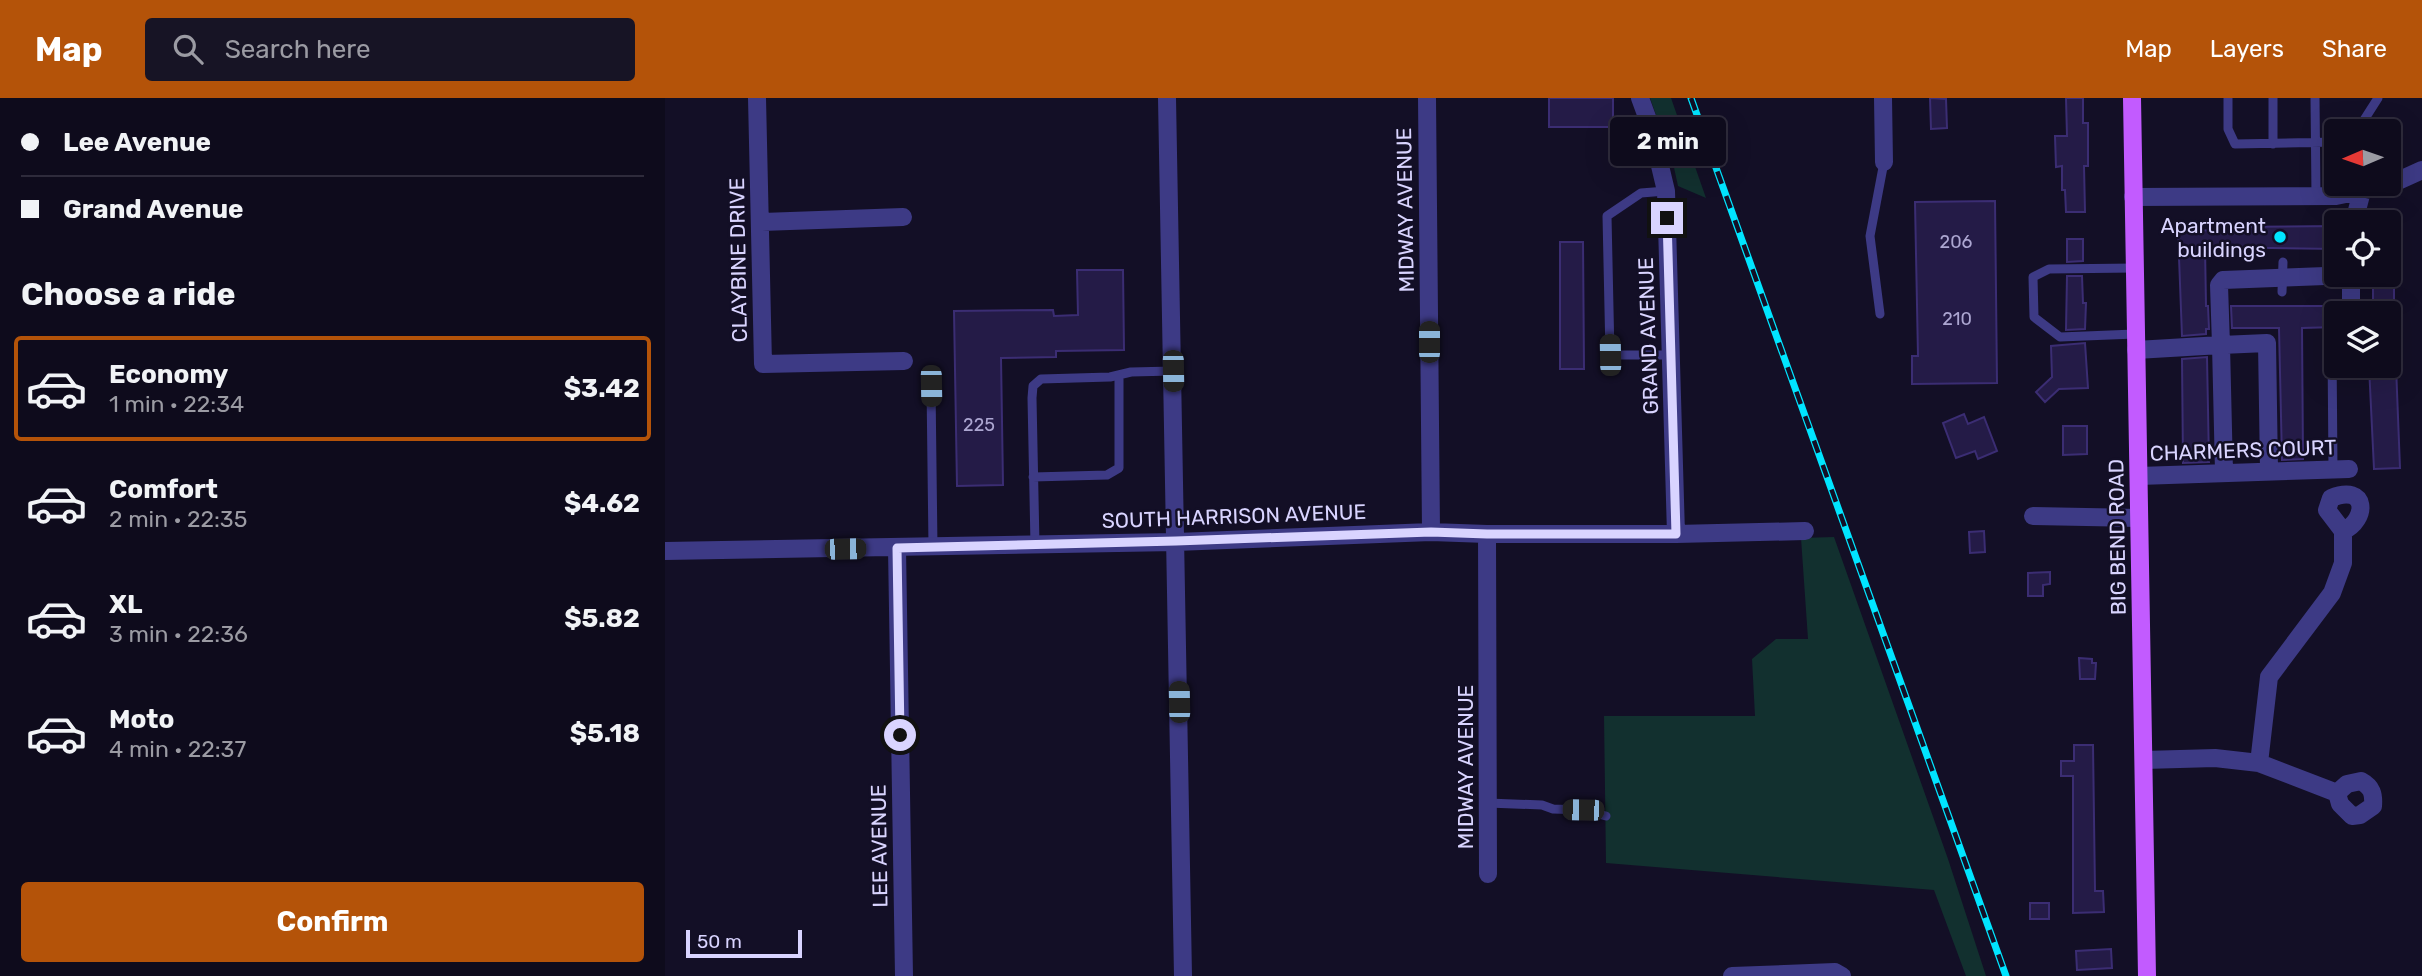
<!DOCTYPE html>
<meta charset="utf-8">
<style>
body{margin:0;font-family:Rubik,sans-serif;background:#171425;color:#f1f3f6;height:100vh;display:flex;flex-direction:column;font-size:26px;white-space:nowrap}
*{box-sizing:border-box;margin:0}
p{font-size:23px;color:#9b9ba3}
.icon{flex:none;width:38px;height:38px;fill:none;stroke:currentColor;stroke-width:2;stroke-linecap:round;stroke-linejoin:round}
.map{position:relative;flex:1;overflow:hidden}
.drawer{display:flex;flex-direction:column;background:#0e0b1c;width:665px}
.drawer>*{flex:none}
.banner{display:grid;align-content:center;height:154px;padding:0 21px;background:#0e0b1c}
.needle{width:46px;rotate:268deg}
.controls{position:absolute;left:1659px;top:21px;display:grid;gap:14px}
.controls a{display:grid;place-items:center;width:77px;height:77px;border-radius:7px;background:#0e0b1c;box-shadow:0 7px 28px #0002,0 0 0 2px #2e2b3b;font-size:35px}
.scale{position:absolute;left:21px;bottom:18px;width:116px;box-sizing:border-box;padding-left:7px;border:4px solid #d9d4ff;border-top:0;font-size:19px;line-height:24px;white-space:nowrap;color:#d9d4ff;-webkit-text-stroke:5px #130f26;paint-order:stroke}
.end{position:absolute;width:32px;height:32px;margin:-16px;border:9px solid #d9d4ff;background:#111;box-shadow:0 0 0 4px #111}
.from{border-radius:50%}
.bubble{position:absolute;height:49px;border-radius:7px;background:#0e0b1c;box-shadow:0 7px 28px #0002,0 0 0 2px #2e2b3b;font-size:23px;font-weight:700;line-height:49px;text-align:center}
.car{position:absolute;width:21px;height:42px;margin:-21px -10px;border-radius:9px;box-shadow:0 0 5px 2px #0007;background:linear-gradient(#222 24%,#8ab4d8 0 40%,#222 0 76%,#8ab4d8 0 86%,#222 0)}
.banner b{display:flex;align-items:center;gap:24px;height:66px;font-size:26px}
.banner b+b{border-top:2px solid #2e2b3b}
.banner i{width:18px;height:18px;background:#f1f3f6}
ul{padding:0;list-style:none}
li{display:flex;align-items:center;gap:21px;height:105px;margin:0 14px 10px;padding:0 7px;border:4px solid transparent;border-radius:7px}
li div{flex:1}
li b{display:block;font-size:26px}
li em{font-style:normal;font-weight:700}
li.active{border-color:#b45309}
li>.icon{width:63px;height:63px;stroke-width:1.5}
h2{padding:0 21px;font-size:32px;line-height:84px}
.action{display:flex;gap:14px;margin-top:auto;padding:14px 21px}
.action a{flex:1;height:80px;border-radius:7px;background:#b45309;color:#fff;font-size:28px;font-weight:700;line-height:80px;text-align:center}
header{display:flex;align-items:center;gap:42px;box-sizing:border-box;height:98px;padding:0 35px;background:#b45309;color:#fff}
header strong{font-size:33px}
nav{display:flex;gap:38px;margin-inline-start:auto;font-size:24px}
.search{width:490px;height:63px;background:#171425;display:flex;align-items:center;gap:18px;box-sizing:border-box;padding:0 24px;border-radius:7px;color:#9b9ba3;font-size:26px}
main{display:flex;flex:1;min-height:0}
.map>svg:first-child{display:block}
</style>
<header>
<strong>Map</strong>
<div class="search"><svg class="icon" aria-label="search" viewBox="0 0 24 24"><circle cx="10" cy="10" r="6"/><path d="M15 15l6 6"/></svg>Search here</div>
<nav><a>Map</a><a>Layers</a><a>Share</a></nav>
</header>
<main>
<section class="drawer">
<div class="banner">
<b><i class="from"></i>Lee Avenue</b>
<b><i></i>Grand Avenue</b>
</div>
<h2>Choose a ride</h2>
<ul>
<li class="active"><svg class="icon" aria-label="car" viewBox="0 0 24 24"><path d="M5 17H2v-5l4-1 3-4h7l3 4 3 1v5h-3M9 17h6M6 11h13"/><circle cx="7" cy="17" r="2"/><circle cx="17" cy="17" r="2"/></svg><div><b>Economy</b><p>1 min · 22:34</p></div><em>$3.42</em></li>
<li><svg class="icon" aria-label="car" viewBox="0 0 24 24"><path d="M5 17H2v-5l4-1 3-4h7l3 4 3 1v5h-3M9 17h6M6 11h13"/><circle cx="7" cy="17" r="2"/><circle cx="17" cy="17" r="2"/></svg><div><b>Comfort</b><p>2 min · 22:35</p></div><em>$4.62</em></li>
<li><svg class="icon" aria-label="car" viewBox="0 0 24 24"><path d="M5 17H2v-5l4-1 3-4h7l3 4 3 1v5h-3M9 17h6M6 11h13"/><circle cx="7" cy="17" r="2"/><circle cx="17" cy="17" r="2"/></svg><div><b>XL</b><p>3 min · 22:36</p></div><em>$5.82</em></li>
<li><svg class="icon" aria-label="car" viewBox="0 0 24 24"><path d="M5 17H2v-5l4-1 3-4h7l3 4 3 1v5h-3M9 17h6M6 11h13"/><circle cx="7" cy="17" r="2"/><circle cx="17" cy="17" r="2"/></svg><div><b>Moto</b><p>4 min · 22:37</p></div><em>$5.18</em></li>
</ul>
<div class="action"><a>Confirm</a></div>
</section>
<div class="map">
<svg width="1757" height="878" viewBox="0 0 1757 878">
<rect width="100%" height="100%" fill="#130f26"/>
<path fill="#12302f" d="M985,0H1006L1041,100L1013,88L1008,65Z
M1169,439L1283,761L1321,878H1301L1269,792L941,765L939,618H1090L1087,561L1111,541H1143L1136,440Z"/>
<path fill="#241b47" stroke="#3b2d73" stroke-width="2" d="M884,0H948V29H884Z
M1265,0L1281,1L1282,30L1266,31Z
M1401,0H1418V25H1423V68H1419L1420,114H1401L1400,92H1397V68L1391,69L1390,38H1402Z
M1330,103L1332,285L1247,286V258H1253L1250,104Z
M1671,128V151L1540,149L1541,208H1543L1544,231H1541V236L1517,238L1513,133L1559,132V129Z
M1402,141H1418V163L1402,164Z
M895,144H918L919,271H895Z
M412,172H458L459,252L391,253V259L336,260L338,387L292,388L289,213L388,212L389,218L413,217Z
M1708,177H1729V215H1708Z
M1402,178H1417L1418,205H1421L1420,231L1401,232Z
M1566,208H1671V229L1637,230L1638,361L1617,362L1614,230H1567Z
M1420,245L1423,290L1394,291L1380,304L1371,294L1387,279L1386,248Z
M1542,259L1544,364L1518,365L1517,261Z
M1704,268H1731L1735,370L1709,371Z
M1299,316L1303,326L1319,319L1332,353L1313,361L1310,353L1291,360L1278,325Z
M1398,328H1422V356L1398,357Z
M1319,433L1320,454L1305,455L1304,434Z
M1385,474V486L1378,487V498H1363V475Z
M1414,560L1427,561V565H1431L1430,581H1415Z
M1409,647H1428L1430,793H1438L1439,814L1408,815V678H1396V663H1409Z
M1365,805H1384V821H1365Z
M1446,851L1447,870L1412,872L1411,853Z"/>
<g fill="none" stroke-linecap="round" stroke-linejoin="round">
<path stroke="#3d3a85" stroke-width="9" d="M1563,0V31L1570,46L1671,44
M1608,0V46
M1650,0L1651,98
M1692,33L1713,0
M1001,93L976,95L942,118L945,257H1006
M1470,170L1384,171L1368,179L1369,219L1395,239L1470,236
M1617,194L1618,164
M1215,216L1205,138L1219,64
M1667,249L1668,372
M266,288L268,449
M368,379L442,377L454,370V277
M370,447L367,300L368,288L376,281L445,279L466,274L508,273
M823,705L877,707L888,711L918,712L941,718"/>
<path stroke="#3d3a85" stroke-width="18" d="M92,0L98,266L239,263
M502,0L518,878
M762,0L766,434
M975,0L986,30L1001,93L1011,436
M1218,0L1219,64
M1468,99L1671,98L1724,87L1757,72
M95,124L238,119
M1689,124L1697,93
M1686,177V215
M1471,252L1556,247L1554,187L1558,182L1686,177
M1559,374L1556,247L1602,245L1604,372
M1474,378L1684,371
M1368,418L1474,420
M822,436L823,776
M232,450L239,878
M0,453L511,444L766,434L822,436H1011L1140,433
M1479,662L1550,660L1594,665L1672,695L1675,706L1687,718L1695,717L1708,708C1709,696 1707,689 1696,683L1682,686L1672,695
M1594,665L1604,579L1667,495L1678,465V433L1662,412L1666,400C1703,385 1703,422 1678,433
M1067,878L1170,874L1177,878"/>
<path stroke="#c25bff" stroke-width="18" d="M1467,0L1482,878"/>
<g stroke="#00e5ff" stroke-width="7">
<path id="rail" d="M1026,0L1341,878"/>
</g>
<use href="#rail" stroke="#130f26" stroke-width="4.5" stroke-dasharray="13" stroke-linecap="butt"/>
</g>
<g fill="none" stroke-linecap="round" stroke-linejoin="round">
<path stroke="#d9d4ff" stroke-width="9" d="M235,637L232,450L511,443L766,434L822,436H1011L1002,120"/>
</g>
<circle fill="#00e5ff" stroke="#130f26" stroke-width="2.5" cx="1615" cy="139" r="7"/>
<g text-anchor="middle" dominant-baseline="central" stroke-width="5" stroke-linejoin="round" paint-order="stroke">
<g font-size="18" fill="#aca6d1">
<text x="1291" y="144">206</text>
<text x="1292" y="221">210</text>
<text x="314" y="327">225</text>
</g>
<g font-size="21" fill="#d9d4ff" stroke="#130f26">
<text transform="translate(740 112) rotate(-91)">MIDWAY AVENUE</text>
<text transform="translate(73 162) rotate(-91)">CLAYBINE DRIVE</text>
<text transform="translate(983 238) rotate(-92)">GRAND AVENUE</text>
<text transform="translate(1578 352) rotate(-2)">CHARMERS COURT</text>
<text transform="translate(569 418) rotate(-2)">SOUTH HARRISON AVENUE</text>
<text transform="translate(1452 439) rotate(-91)">BIG BEND ROAD</text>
<text transform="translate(800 669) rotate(-90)">MIDWAY AVENUE</text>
<text transform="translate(214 748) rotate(-91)">LEE AVENUE</text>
</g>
<g font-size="21" fill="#d9d4ff" stroke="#130f26" text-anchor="end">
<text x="1601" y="127">Apartment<tspan x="1601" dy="24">buildings</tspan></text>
</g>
</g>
</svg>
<div class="controls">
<a><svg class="needle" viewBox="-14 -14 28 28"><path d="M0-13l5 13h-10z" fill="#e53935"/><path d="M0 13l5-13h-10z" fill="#9b9ba3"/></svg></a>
<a><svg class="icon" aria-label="locate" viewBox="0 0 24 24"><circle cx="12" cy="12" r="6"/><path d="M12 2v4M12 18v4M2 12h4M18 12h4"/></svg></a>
<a><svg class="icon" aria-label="layers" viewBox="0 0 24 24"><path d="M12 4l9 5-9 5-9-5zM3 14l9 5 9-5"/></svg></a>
</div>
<div class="scale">50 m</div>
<i class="end from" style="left:235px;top:637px"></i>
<i class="end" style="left:1002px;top:120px"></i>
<div class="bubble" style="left:945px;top:19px;width:116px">2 min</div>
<i class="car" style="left:764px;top:244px;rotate:0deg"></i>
<i class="car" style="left:945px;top:257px;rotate:359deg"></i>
<i class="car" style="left:508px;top:273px;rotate:179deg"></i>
<i class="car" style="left:266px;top:288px;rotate:179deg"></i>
<i class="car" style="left:180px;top:451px;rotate:89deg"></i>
<i class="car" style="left:514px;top:604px;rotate:359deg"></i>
<i class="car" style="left:918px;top:712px;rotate:271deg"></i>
</div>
</main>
